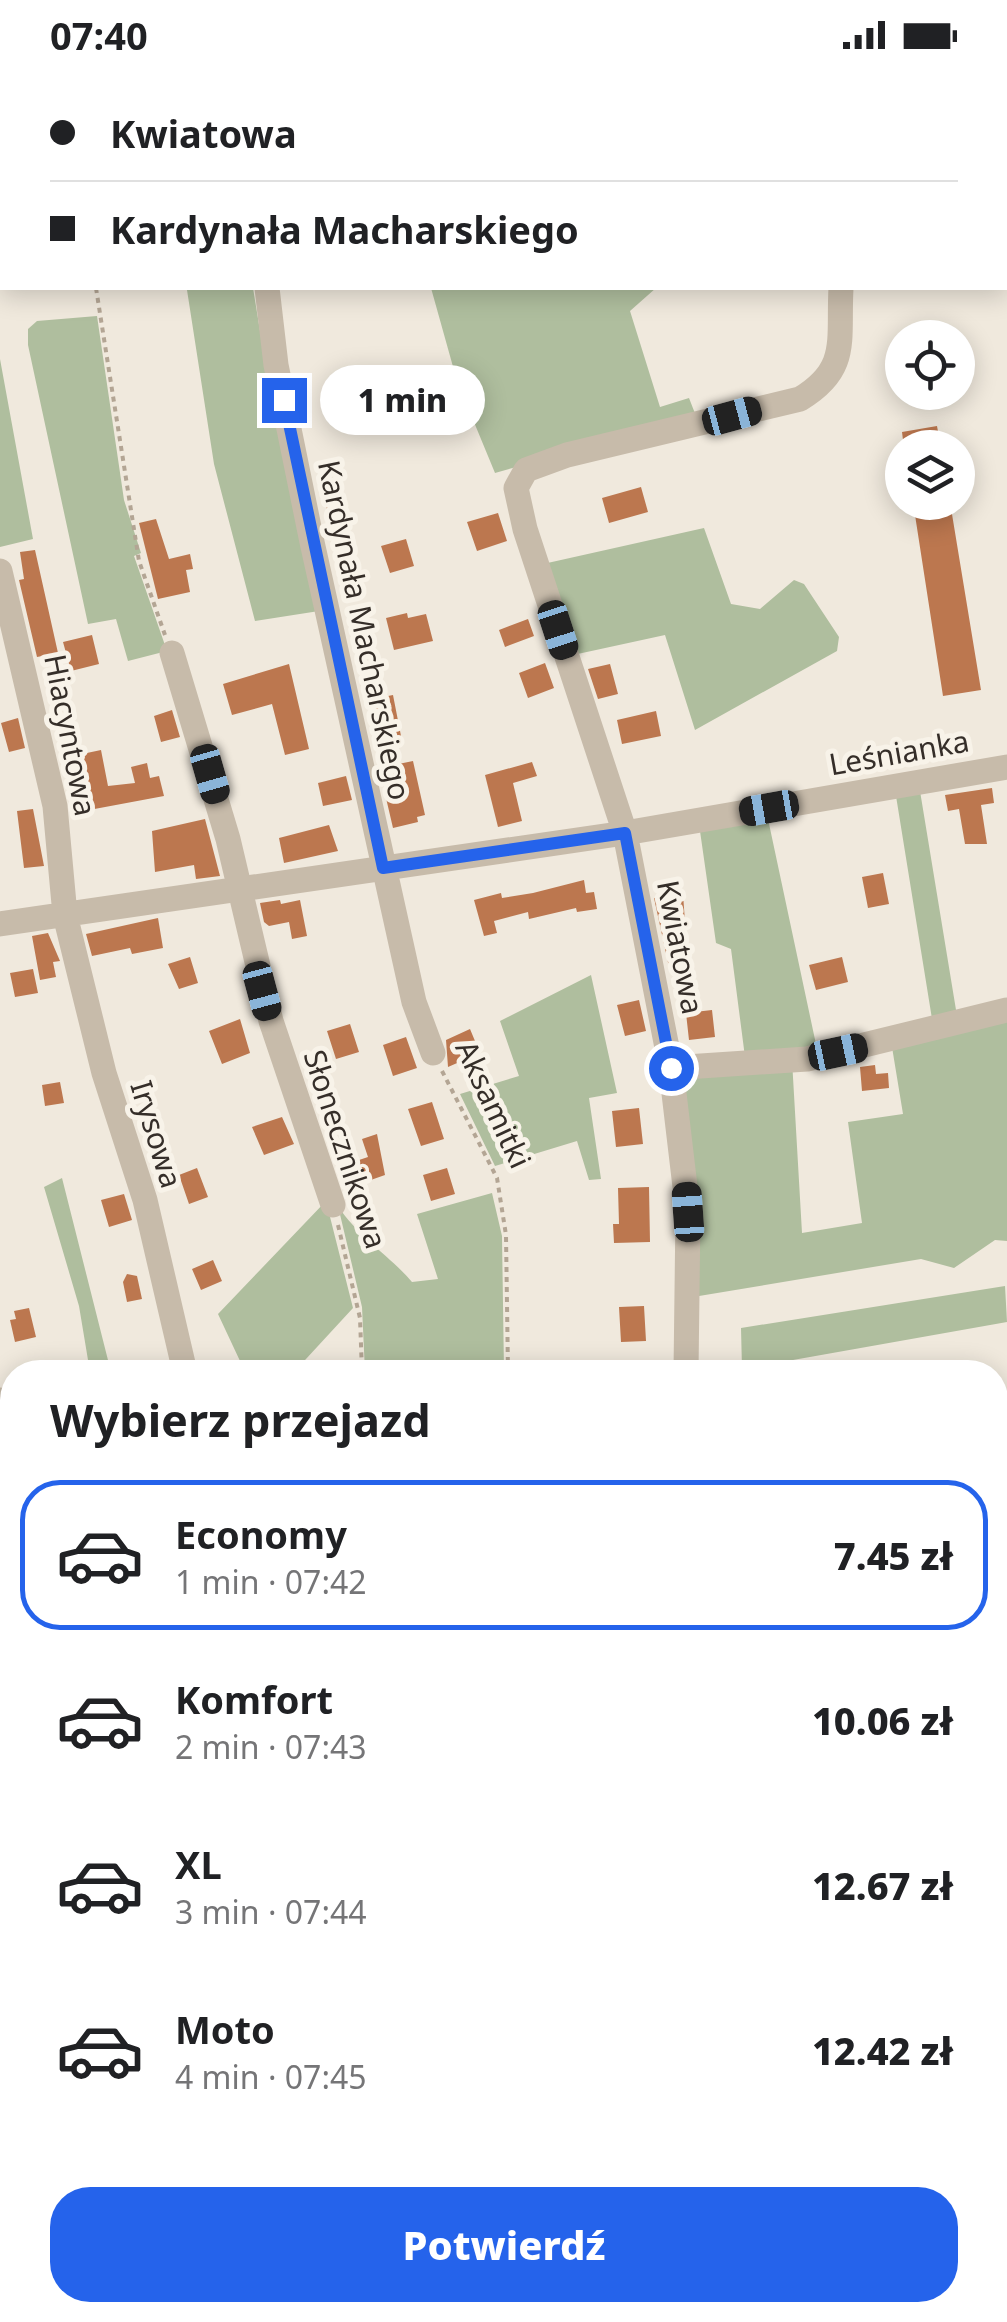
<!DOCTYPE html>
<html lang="pl">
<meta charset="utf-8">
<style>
body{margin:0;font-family:"Noto Sans",sans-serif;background:#f2f2f2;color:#202124;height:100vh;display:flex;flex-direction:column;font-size:38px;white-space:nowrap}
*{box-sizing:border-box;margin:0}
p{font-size:32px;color:#757577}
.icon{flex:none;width:55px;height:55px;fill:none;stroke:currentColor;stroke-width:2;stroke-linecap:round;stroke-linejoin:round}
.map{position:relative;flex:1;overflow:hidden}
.drawer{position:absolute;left:0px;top:1290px;width:1008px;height:962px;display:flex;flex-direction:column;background:#fff;border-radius:40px 40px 0 0;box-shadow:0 5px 25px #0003}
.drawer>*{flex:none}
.top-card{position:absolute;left:0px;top:0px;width:1008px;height:220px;box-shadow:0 5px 25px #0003;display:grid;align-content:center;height:220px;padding:0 50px;background:#fff}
.controls{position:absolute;left:885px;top:250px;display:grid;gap:20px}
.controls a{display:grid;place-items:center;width:90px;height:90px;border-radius:50%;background:#fff;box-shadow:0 5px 25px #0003;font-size:50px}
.end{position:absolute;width:45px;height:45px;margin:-22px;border:12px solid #2563eb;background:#fff;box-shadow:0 0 0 5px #fff}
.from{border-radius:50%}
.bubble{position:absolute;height:70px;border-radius:35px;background:#fff;box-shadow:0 5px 25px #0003;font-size:32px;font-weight:800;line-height:70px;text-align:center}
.car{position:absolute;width:30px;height:60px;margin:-30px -15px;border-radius:12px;box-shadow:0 0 8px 2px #0007;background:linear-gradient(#222 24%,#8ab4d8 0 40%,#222 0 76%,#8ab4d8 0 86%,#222 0)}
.top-card b{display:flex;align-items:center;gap:35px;height:95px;font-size:38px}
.top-card b+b{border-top:2px solid #e0e0e0}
.top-card i{width:25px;height:25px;background:#202124}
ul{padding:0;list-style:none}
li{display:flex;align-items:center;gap:30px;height:150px;margin:0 20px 15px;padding:0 30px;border:5px solid transparent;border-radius:40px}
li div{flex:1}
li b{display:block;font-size:38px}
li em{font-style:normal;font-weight:800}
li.active{border-color:#2563eb}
li>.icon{width:90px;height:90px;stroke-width:1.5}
h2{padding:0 50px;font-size:45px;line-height:120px}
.cta{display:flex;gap:20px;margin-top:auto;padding:20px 50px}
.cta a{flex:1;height:115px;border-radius:40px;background:#2563eb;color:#fff;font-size:40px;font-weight:800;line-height:115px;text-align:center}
.status{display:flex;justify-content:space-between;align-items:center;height:70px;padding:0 50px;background:#fff;direction:ltr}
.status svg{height:28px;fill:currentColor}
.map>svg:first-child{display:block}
</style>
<div class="status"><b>07:40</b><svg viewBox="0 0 49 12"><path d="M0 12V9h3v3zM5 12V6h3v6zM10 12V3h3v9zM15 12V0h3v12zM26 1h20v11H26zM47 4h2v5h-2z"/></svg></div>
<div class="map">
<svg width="1007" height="2252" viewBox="0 0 1007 2252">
<rect width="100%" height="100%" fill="#f0e9dd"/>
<path fill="#afbe9e" d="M604,0H1007V83L1005,2Z
M196,218H253L271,328L319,541L255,551L214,394L187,220Z
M431,218H656L630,241L660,337L689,328L696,346L495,403L457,311Z
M97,246L124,430L141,483L134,486L167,581L128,591L116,549L88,554L28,275V259L37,251Z
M0,289L33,469L0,477Z
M704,458L731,534L760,539L794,510L804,514L839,567L837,581L695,660L665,565L573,585L543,494Z
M920,721L957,946L933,955L896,726Z
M768,749L817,979L745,987L731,879L716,873L700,761Z
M591,905L617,1023L589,1028L601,1109L589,1110L577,1071L495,1096L460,1024L519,1006L500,951Z
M1007,937V1171L995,1170L954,1198L921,1189L693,1227L671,998L792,990L802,1163L862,1153L848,1052L903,1044L891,971Z
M62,1108L111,1302H90L79,1236L44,1117Z
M492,1123L502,1166L504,1302H365L362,1237L338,1136C358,1167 388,1184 412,1212L438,1209L417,1144Z
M326,1131L353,1238L294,1302H229L240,1291L218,1244Z
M1005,1216L1007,1252L742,1299L741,1258Z
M1007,1399V1726L995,1725V1401Z
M12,1691V1828L0,1832V1693Z
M995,1768L1007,1770V2252H709L707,2240H995Z
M12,1866V2034L0,2038V1870Z"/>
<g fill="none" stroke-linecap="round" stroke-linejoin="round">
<path stroke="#7ea4ab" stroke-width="32" d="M995,1743L1007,1745
M0,1866L12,1863"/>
</g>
<path fill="#bc774f" d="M937,356L941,378H904L902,362Z
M337,416L343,436L327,440L322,420Z
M641,417L648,442L609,453L602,428Z
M913,432H950L981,620L943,626Z
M498,443L507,471L477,481L467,452Z
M156,449L169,489L190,484L193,499L186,500L190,522L158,529L139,453Z
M406,469L414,496L390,503L381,476Z
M35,480L58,583L37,587L19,510L24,509L20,482Z
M407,543L408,548L426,544L433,571L394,580L386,548Z
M528,549L534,566L505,577L499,560Z
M92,565L99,594L71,601L63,572Z
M545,593L554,618L528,628L519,603Z
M289,594L309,679L285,685L272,634L232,645L223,614Z
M610,594L618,624L598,629L588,599Z
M393,625L401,666L382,670L373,629Z
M172,640L180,667L161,672L154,646Z
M656,641L661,666L622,674L617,650Z
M18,648L25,678L9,682L1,653Z
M101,680L108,716L135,713L131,697L147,693L150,708L159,706L164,726L73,743L68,687Z
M413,691L425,745L417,747L418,752L393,758L379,698Z
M532,692L537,706L513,713L522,751L498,757L485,705Z
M346,706L352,730L323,736L318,713Z
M992,718L994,733L981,735L987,774H965L959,739L948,741L945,725Z
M33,739L44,796L24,798L17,741Z
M205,749L220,806L196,809L194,795L155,802L152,761Z
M329,755L338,781L284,793L279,768Z
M883,803L889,834L868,838L862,807Z
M584,810L586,823L594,822L597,839L577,842L576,838L529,849L528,842L494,851L497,863L484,866L474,830L501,823L502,828L533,823Z
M683,824L688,894L669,897L654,828Z
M280,830L281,834L300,830L307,866L292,869L289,852L269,856L264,852L260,833Z
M158,848L163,878L132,884L130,878L92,886L86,864Z
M48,863L60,891L53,892L56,907L40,910L32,866Z
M190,887L198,913L179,919L168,894Z
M842,887L848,912L816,920L809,895Z
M33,899L38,923L15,927L10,903Z
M639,930L646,961L625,966L617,935Z
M712,940L715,967L689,970L686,943Z
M240,949L250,983L222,994L209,961Z
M350,954L359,982L336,989L327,961Z
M470,959L480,983L448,997L446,970Z
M406,967L417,998L393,1006L383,975Z
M875,995L876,1004L888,1003L889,1018L862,1021L860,997Z
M60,1012L64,1033L45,1036L42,1015Z
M432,1032L444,1069L421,1076L408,1039Z
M639,1038L643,1074L616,1077L612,1041Z
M282,1047L294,1074L264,1085L252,1057Z
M377,1064L385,1105L348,1118L341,1096L368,1087L362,1069Z
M197,1098L208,1127L189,1134L179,1105Z
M447,1098L455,1124L431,1131L423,1105Z
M649,1117L650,1172L614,1173L613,1154H619L618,1118Z
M124,1124L132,1150L109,1157L101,1130Z
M213,1190L222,1211L201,1220L192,1199Z
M127,1204L137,1206L142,1229L127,1232L123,1212Z
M644,1236L646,1271L621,1272L619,1237Z
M29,1238L36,1267L15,1272L10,1250L16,1249L14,1241Z"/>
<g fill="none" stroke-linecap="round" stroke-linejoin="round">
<path stroke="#b3a594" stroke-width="4" stroke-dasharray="5 5" stroke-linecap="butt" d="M92,0V2
M96,218L139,491L165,565
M442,1001L497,1108L506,1165L508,1302
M338,1155L360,1248L362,1302
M995,1661L1007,1666
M995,1813L1007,1814
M0,2045L12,2039"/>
<path stroke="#c7bbaa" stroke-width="25" d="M246,0L247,2
M1005,84L1007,83
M267,218L276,295L312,472L414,932L433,983
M0,501L55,736L65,845L104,1003L145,1130L185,1302
M172,583L228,769L271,951L333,1135
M0,854L625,763L1007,697
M671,998L807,989L1007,940
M686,1302L688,1142L671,998L625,763L525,459L516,418L526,400L567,385L800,329C850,299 838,270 841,218
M0,1330L12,1386
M995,1460H1007
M0,1688L12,1685"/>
</g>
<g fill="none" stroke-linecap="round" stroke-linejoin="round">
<path stroke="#2563eb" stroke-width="12" d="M284,330L383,798L625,763L671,998"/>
</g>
<g text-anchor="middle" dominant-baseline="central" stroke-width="10" stroke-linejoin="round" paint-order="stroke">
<g font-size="30" fill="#352e29" stroke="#f8f3e9">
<text transform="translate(365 560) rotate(78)">Kardynała Macharskiego</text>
<text transform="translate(71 665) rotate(79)">Hiacyntowa</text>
<text transform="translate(899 682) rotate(-10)">Leśnianka</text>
<text transform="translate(681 877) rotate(79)">Kwiatowa</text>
<text transform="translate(494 1034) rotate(65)">Aksamitki</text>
<text transform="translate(157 1064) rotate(73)">Irysowa</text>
<text transform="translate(346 1079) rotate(72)">Słonecznikowa</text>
</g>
</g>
</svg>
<div class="controls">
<a><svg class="icon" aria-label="locate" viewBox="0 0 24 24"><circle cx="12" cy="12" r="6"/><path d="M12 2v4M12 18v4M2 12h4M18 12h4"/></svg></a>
<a><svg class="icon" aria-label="layers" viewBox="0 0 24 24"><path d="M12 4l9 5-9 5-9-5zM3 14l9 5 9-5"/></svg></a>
</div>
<i class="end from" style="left:671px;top:998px"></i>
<i class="end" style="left:284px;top:330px"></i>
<div class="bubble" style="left:320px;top:295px;width:165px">1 min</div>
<i class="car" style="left:732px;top:346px;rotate:75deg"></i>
<i class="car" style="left:558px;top:560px;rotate:162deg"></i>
<i class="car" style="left:210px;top:704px;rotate:164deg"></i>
<i class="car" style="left:769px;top:738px;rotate:260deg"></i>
<i class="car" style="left:262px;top:921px;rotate:165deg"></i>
<i class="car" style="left:838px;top:982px;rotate:78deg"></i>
<i class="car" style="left:688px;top:1142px;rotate:356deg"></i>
<div class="top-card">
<b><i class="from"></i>Kwiatowa</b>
<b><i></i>Kardynała Macharskiego</b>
</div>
<section class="drawer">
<h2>Wybierz przejazd</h2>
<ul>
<li class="active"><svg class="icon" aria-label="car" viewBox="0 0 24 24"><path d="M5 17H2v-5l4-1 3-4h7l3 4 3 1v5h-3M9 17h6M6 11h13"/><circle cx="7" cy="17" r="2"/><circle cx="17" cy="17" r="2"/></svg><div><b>Economy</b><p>1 min · 07:42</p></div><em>7.45 zł</em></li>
<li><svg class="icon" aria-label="car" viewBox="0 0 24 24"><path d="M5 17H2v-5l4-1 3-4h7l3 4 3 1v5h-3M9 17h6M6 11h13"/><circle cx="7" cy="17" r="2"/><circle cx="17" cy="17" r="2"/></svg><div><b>Komfort</b><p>2 min · 07:43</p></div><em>10.06 zł</em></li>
<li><svg class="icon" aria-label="car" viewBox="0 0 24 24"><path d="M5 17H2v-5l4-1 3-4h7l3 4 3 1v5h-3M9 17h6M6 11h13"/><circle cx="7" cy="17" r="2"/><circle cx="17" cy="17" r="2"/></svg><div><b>XL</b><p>3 min · 07:44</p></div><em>12.67 zł</em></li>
<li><svg class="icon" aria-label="car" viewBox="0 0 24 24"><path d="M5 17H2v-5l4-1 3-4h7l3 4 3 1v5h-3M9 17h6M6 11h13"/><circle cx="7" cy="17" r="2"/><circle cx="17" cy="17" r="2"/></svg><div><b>Moto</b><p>4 min · 07:45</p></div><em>12.42 zł</em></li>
</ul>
<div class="cta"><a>Potwierdź</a></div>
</section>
</div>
